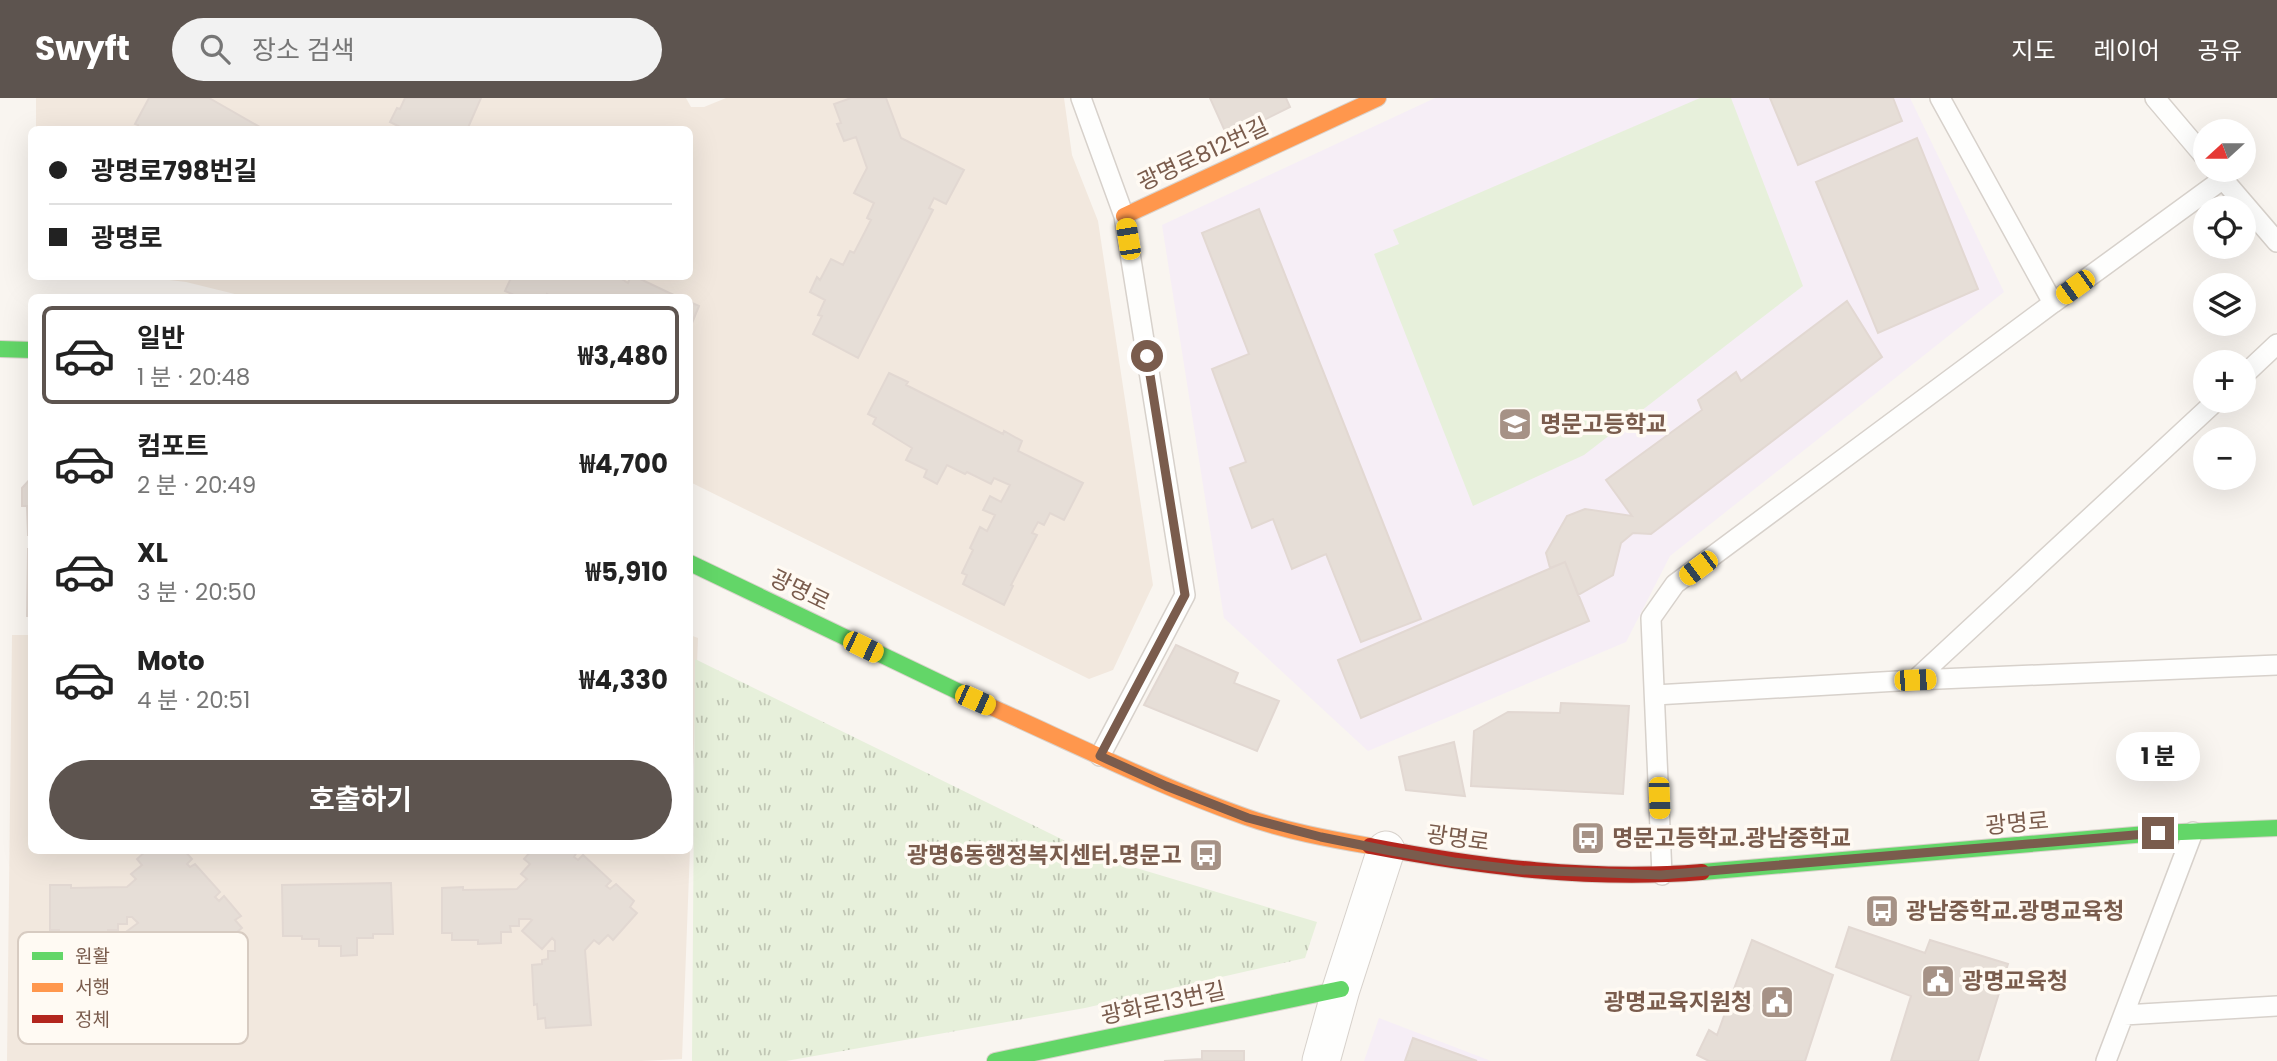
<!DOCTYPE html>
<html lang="ko">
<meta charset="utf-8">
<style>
body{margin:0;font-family:Poppins,"Noto Sans KR",sans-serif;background:#f2f2f2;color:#222;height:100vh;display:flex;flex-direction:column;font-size:26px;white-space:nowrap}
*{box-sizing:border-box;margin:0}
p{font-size:23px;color:#767676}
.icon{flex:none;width:38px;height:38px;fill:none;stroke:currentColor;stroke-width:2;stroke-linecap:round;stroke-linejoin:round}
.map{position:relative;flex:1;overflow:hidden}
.side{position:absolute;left:28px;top:196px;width:665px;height:560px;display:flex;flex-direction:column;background:#fff;border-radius:10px;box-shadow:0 7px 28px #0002}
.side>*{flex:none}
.guide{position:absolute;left:28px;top:28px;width:665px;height:154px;border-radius:10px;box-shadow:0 7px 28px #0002;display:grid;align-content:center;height:154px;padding:0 21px;background:#fff}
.needle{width:46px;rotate:249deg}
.fabs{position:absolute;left:2193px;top:21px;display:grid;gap:14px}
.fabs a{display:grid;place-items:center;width:63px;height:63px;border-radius:50%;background:#fff;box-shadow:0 7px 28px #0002;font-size:35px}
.end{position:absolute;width:32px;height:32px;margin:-16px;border:9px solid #7a5c4d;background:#fff;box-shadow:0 0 0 4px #fff}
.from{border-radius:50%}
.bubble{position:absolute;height:49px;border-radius:24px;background:#fff;box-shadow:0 7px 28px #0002;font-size:23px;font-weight:700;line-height:49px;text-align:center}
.car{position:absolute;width:21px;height:42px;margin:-21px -10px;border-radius:9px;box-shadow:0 0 5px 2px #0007;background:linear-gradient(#f5c518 24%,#345 0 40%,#f5c518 0 76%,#345 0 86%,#f5c518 0)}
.guide b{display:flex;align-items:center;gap:24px;height:66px;font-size:26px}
.guide b+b{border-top:2px solid #e0e0e0}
.guide i{width:18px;height:18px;background:#222}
ul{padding:12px 0 0;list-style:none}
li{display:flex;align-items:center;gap:21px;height:98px;margin:0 14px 10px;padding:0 7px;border:4px solid transparent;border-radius:10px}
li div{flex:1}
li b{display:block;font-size:26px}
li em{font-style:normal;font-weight:700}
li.selected{border-color:#5d544f}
li>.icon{width:63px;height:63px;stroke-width:1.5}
.cta{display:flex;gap:14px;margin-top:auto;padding:14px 21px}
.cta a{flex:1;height:80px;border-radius:42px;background:#5d544f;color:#fff;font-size:28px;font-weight:700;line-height:80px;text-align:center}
header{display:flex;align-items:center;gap:42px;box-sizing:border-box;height:98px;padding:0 35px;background:#5d544f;color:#fff}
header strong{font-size:33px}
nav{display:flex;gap:38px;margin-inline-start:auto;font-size:24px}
.search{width:490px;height:63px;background:#f2f2f2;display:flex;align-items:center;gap:18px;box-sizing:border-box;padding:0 24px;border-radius:38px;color:#767676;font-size:26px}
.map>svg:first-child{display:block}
</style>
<header>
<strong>Swyft</strong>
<div class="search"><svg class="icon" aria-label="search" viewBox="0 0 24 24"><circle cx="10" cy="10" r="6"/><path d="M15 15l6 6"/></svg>장소 검색</div>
<nav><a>지도</a><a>레이어</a><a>공유</a></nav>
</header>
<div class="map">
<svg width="2277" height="963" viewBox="0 0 2277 963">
<defs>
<pattern id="park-tufts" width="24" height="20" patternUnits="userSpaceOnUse" patternTransform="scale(1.75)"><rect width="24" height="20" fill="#e7f0db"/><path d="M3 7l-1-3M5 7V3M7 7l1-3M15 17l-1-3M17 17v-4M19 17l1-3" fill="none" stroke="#c0c6b4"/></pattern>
</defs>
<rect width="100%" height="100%" fill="#f9f5f0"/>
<path fill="#f2e8de" d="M36,0H686L691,9H704L726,0H1064L1072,57L1098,123L1153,487L1113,572L1089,581L690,384V200H251L186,184L144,179L690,178V32H36Z
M12,537H31L32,752H690V537L698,540L682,961L641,963H7Z"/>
<path fill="#f6eef6" d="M1435,0H1910L2004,194L1670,458L1626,544L1368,653L1224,520L1162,127Z
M1379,920L1491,963H1364Z"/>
<path fill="#e7f0db" d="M1700,0H1731L1803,188L1584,357L1473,408L1374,156L1399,146L1393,132Z"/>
<path fill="url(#park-tufts)" d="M695,561L1096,758L1317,824L1305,860L1085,910L786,963H692Z"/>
<path fill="#e6ded7" stroke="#e2d8d2" stroke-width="2" d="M149,0H209L265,32H136L138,27L135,26Z
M405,0H481L467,32H406L390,24L397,10L400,11Z
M851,0H886L901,40L964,72L946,106L934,100L929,110L933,112L858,260L813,236L822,218L818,217L825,202L810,194L817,179L820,182L831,161L843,167L850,153L854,155L871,122L867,120L874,105L854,95L867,70L856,39L844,43L837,26L841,25L834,6Z
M1210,0H1286L1290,9L1228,40Z
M1770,0H1893L1902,23L1798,67Z
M1917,40L1978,191L1878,235L1816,84Z
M1259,111L1421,521L1361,544L1326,456L1292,471L1273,421L1252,430L1230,370L1246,364L1212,271L1249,256L1202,135Z
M507,178H617L628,185L631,178H634L680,200H553L547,196L545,200H521L505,193L511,180Z
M1847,203L1882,259L1651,436L1633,435L1621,445L1613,477L1578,497L1565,464L1550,470L1546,455L1567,418L1585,411L1632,418L1606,382L1702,312L1698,302L1736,274L1741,283Z
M690,204L699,208L690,230Z
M889,275L908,284L906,287L1003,336L1004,333L1022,343L1018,353L1083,385L1064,422L1050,415L1044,427L1038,424L1032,435L1037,437L1011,487L1013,488L1004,507L963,486L967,477L962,475L973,452L970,450L980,429L987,433L995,417L983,412L990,398L1001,404L1010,387L994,380L991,386L967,374L965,376L947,367L937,386L924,379L927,372L906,362L912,350L873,326L876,320L868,316Z
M32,379V437H28L27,408H22V390Z
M28,451H32V518H27Z
M1565,464L1589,523L1361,620L1338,562Z
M1176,547L1238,575L1234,585L1279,603L1257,653L1144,607Z
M1561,605L1629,608L1623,696L1471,688L1474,633L1508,614L1560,615Z
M1454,644L1465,698L1406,692L1399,659Z
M147,752H184L192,761L187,766L190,769L195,766L220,794L215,799L219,803L224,798L241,818L235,822L242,830L214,853L210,848L200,856L195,851L184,860V936L140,934V925H133V898H130V876H140L141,867H147V858H155V845L143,855L126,834L138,825L132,819H127V826H118V832H108V843H86L85,840H59V832H50V787H71V790L127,789L136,781L131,776L142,767L137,761Z
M532,752H578L574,759L578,762L583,757L611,783L606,788L610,791L616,786L634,803L630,809L637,815L613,842L608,837L599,846L594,842L585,852L591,927L546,930L545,920L538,921L537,906L534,907L532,867L542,866V862L548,861V853H555V843L552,840L542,851L522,833L532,822L530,821H519V828H510L511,834H501V845L478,846V842H452V835H442V790L463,789V792L517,791L527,781L521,776L530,766L524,761Z
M391,785L393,836H373V840H357V857L341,858V848H319V841H302V838H283L282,787Z
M1849,829L1925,855L1930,842L2008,866L1978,963H1891L1911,898L1836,869Z
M1752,842L1833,877L1805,963H1709L1697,957L1709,932L1717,937Z
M1413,940L1477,963H1405Z
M1202,953H1244V963H1164L1202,961Z"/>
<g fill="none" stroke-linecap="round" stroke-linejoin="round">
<g stroke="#d7d1cb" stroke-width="22">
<path id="lane" d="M1081,0L1124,118L1185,497L1100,658
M2155,0L2205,59
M2216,73L2277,144
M2053,205L2223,81
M2244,277L2277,246
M1915,582L2216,303
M1655,597L1915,582L2277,567
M1662,777L1651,520L1675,486L2053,205L1940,0
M2124,917L2277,908
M2106,963L2193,734"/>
</g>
<g stroke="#d7d1cb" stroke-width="39">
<path id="street" d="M1321,963L1341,891L1386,752"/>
</g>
<g stroke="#d9d2cb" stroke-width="18">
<path id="fast" d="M0,251L32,252
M690,465L978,603
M1702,774L2158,735L2277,730
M995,963L1341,891"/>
</g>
<g stroke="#d9d2cb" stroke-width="18">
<path id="slow" d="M1124,118L1378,0
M978,603C1066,642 1155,687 1246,719C1286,733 1329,741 1370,748"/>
</g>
<g stroke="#d9d2cb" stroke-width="18">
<path id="jam" d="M1370,748C1480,769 1591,783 1702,774"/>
</g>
<use href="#lane" stroke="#fefefd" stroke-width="19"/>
<use href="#street" stroke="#fefefd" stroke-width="37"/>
<use href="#fast" stroke="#63d668" stroke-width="16"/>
<use href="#slow" stroke="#ff974d" stroke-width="16"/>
<use href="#jam" stroke="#b3261e" stroke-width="16"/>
</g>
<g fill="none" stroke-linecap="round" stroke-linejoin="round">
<path stroke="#7a5c4d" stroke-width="9" d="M1147,258L1185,497L1100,658L1166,688L1248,720L1321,739L1386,752L1454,764L1522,772L1661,777L2158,735"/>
</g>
<defs>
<g id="school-square" transform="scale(1.75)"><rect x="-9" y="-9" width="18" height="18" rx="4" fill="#a69286" stroke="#fffaf3"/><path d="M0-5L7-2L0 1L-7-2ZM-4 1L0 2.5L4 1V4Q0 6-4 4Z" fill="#fff"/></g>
<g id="bus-square" transform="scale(1.75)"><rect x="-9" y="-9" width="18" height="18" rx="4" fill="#a69286" stroke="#fffaf3"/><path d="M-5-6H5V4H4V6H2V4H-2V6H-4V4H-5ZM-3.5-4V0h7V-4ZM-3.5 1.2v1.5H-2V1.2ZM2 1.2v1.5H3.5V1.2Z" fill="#fff"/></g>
<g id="civic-square" transform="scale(1.75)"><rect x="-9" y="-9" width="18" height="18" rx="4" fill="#a69286" stroke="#fffaf3"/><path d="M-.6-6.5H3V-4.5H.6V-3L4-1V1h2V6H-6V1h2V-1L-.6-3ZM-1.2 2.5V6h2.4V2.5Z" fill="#fff"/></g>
</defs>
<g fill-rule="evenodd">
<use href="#school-square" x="1515" y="326"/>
<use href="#bus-square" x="1588" y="740"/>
<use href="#bus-square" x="1206" y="757"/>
<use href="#bus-square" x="1882" y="813"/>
<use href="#civic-square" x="1938" y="883"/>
<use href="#civic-square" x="1777" y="904"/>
</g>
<g text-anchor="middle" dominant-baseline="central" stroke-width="7" stroke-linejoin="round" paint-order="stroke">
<g font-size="23" fill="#7a5c4d" stroke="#fffaf3">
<text transform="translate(1203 56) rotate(-25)">광명로812번길</text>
<text transform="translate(800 492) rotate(26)">광명로</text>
<text transform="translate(2017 725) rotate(-5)">광명로</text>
<text transform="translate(1458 740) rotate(8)">광명로</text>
<text transform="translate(1163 905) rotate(-12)">광화로13번길</text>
</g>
<g font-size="23" font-weight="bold" fill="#7a5c4d" stroke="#fffaf3" text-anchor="start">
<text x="1540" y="326">명문고등학교</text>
<text x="1612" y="740">명문고등학교.광남중학교</text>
<text x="1182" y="757" text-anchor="end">광명6동행정복지센터.명문고</text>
<text x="1906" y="813">광남중학교.광명교육청</text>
<text x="1962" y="883">광명교육청</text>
<text x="1752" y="904" text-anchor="end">광명교육지원청</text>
</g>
</g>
<rect x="18" y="834" width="230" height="112" rx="10" fill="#fffaf3" stroke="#d7cbc1" stroke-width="2"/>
<rect x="32" y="854" width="31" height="8" fill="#63d668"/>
<rect x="32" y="885" width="31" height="9" fill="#ff974d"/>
<rect x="32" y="917" width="31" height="8" fill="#b3261e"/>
<g font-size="19" fill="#7a5c4d">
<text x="75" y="865">원활</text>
<text x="75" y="896">서행</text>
<text x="75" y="928">정체</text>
</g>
</svg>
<div class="fabs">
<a><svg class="needle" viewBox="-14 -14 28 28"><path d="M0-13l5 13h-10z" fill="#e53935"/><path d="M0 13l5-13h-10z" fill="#767676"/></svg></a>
<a><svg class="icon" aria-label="locate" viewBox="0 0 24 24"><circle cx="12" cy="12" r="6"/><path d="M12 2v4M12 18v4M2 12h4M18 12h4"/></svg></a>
<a><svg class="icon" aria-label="layers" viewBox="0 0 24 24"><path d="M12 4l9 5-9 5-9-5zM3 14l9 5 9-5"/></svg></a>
<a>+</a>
<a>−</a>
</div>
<i class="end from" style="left:1147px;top:258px"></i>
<i class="end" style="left:2158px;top:735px"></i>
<div class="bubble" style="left:2116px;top:634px;width:84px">1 분</div>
<i class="car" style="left:1128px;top:141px;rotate:351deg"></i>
<i class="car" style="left:2075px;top:189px;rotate:234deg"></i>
<i class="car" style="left:1698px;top:470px;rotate:233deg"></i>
<i class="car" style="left:863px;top:549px;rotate:116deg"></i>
<i class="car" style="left:1915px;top:582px;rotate:88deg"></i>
<i class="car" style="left:975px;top:602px;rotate:114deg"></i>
<i class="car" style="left:1659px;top:700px;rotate:178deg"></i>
<div class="guide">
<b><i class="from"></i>광명로798번길</b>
<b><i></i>광명로</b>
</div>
<section class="side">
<ul>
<li class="selected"><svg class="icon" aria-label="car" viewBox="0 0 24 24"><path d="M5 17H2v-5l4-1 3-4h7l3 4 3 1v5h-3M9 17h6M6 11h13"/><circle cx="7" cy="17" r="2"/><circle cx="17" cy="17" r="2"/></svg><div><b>일반</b><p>1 분 · 20:48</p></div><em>₩3,480</em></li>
<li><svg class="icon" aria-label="car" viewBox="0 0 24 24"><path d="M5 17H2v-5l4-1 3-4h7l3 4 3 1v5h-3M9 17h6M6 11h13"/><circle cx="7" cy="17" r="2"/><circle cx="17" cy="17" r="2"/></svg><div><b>컴포트</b><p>2 분 · 20:49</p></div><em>₩4,700</em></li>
<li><svg class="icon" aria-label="car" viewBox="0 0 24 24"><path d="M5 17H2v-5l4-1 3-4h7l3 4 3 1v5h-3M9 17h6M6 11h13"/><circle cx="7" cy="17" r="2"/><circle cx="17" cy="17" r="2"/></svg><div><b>XL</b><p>3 분 · 20:50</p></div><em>₩5,910</em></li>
<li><svg class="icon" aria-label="car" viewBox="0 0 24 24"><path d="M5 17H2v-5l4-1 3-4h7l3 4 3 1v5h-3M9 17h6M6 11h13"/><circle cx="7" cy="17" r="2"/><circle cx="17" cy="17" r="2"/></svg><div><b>Moto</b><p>4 분 · 20:51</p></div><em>₩4,330</em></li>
</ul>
<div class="cta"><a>호출하기</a></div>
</section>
</div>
